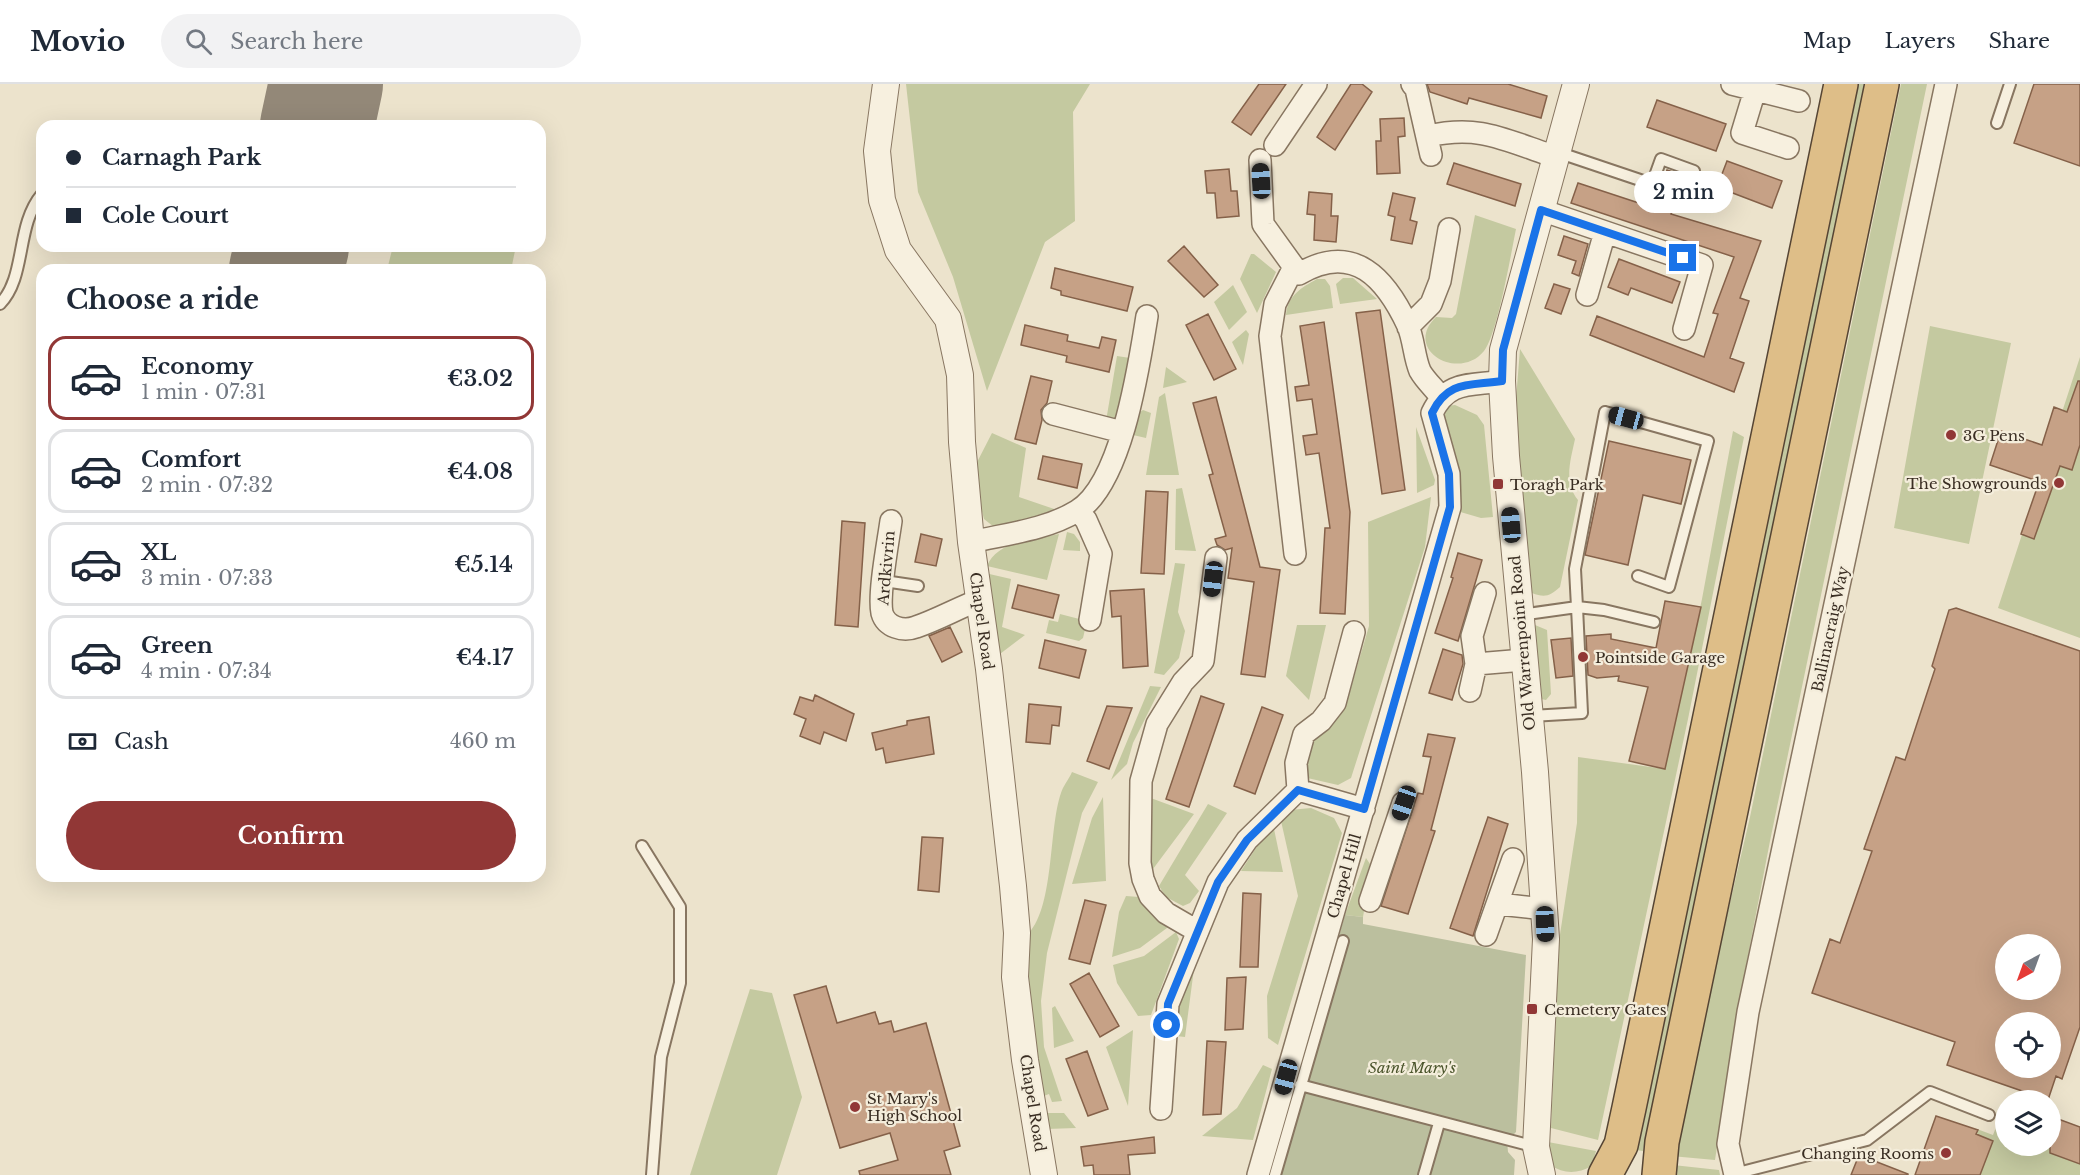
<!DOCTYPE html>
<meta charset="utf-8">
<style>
body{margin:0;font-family:"Libre Baskerville",serif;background:#f2f2f3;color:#1f2937;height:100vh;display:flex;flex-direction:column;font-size:22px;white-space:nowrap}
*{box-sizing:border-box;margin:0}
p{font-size:20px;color:#747a83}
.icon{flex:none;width:33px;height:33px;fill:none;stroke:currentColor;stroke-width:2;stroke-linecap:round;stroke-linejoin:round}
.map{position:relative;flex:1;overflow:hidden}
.details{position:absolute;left:36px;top:180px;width:510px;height:618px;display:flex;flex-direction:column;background:#fff;border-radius:18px;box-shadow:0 6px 24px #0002}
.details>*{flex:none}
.guide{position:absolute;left:36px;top:36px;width:510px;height:132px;border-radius:18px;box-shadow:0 6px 24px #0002;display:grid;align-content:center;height:132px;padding:0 30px;background:#fff}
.needle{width:39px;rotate:221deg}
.controls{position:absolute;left:1995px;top:850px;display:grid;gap:12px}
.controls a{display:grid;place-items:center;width:66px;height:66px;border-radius:50%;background:#fff;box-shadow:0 6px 24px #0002;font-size:30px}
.end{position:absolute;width:27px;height:27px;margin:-14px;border:8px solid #1a73e8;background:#fff;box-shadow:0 0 0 3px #fff}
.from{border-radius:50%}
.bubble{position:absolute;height:42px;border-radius:21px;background:#fff;box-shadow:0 6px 24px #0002;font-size:20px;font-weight:600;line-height:42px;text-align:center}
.car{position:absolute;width:18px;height:36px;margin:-18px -9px;border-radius:8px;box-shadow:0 0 4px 2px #0007;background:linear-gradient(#222 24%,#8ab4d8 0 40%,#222 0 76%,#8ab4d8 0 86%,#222 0)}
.guide b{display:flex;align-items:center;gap:21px;height:57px;font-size:22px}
.guide b+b{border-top:2px solid #e0e1e3}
.guide i{width:15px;height:15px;background:#1f2937}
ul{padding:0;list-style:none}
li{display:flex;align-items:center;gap:18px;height:84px;margin:0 12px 9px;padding:0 18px;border:3px solid #e0e1e3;border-radius:18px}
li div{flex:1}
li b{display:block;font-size:22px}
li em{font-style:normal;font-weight:600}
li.active{border-color:#913736}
li>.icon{width:54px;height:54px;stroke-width:1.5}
h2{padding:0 30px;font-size:27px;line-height:72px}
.pay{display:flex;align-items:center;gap:15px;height:66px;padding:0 30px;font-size:22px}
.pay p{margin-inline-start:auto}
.primary-button{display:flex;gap:12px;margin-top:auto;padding:12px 30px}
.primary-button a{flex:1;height:69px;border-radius:36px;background:#913736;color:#fff;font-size:24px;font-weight:600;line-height:69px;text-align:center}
header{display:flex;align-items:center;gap:36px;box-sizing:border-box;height:84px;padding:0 30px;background:#fff;border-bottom:2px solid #e0e1e3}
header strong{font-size:28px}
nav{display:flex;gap:33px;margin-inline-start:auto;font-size:21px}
.search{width:420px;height:54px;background:#f2f2f3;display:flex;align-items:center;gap:15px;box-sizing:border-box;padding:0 21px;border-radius:33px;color:#747a83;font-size:22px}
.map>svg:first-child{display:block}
</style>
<header>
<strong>Movio</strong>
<div class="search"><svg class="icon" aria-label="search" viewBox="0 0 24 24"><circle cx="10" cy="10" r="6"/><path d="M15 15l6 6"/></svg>Search here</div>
<nav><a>Map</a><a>Layers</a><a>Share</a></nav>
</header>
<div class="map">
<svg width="2080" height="1091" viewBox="0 0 2080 1091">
<rect width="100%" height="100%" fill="#ece3cc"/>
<path fill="#c4c9a0" d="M906,0H1090L1073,28L1075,137L1045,158L987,307L953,193L918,108Z
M1852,0H1868L1643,1067L1628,1065Z
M1901,0H1927L1770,757L1741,908L1715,1076L1671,1072L1750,733Z
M1475,131L1516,145C1511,170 1497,251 1484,267C1459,298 1402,266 1436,233L1452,234L1456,230Z
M393,162H516L511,186H387Z
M1251,170H1254L1276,188L1257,229L1240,195Z
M1343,194H1353L1377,215L1340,220L1336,200Z
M1317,195H1325L1330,202L1333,224L1286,231C1288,211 1301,204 1317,195Z
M1233,201L1247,228L1229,246L1214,218Z
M1930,242L2011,259L1969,460L1894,444Z
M1246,246L1249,250L1243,281L1232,258Z
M1520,265L1575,355C1571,375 1563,398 1578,416L1560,503C1550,512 1545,514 1532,509L1526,497L1514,340Z
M1117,272L1130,274L1119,333L1112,338L1106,337Z
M2080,273V554L1998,524Z
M1166,283L1187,298L1163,304Z
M1165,309L1179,391H1146L1159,313Z
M1455,321L1477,331L1484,341L1493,433L1481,434L1457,427L1460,405L1444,334L1447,322Z
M1143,326L1151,329L1146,354L1133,351L1137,330Z
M1416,343L1435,396L1434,401L1417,409Z
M1733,347L1744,353L1688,635L1598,1056L1551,1044L1559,857L1577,739L1578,673L1665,685L1702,515Z
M992,349L1026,364L1019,413L1060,427L994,443L984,435L972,388Z
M1182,404L1196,467L1175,466L1176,405Z
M1431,413L1425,463L1351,694L1338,701L1303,693L1310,655L1330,643L1345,624L1369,542L1368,438Z
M1067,448L1074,450L1080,458V467L1063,466Z
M1059,450L1047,496L987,482C997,456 1035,456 1059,450Z
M1175,479L1185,480L1178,528L1185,547L1179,574L1164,591L1154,589Z
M985,489L1011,495L1002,543L1025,551L996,573Z
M1060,530L1087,537L1083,554L1079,557L1046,549L1049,536L1058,538Z
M1297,541H1326L1309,616L1286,592Z
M1535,541L1547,546L1551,610L1546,616L1541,615L1533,542Z
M1150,602L1161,603L1133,659L1127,680L1111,696Z
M1072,688L1098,698L1082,729L1047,869L1041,917L1044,963L1062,1017L1052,1018L1049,1010L1041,1013L1027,897L1026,852C1055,826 1048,746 1061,709C1063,702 1069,695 1072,688Z
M1103,713L1106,797L1072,800L1092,734Z
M1148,713L1194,730L1153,785L1148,758Z
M1208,720L1227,729L1185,791L1199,807L1190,819L1183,822L1166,813L1159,802Z
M1311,724L1334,734L1342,749L1278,961L1268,954L1267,912L1298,812L1281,737L1290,726Z
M1269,744L1274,745L1283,788L1241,787Z
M1366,774L1370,780L1364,798L1368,803L1363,833L1345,831Z
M1126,812L1139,813L1171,841L1140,864L1112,873L1119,828Z
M1176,848L1179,855L1151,931L1138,932L1117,899L1113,881L1144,872Z
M1197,862L1185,953L1176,952L1174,921Z
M750,905L772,909L802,1013L777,1091H690Z
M1055,922L1074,957L1054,964L1052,924Z
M1133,946L1128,1022L1106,963Z
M1263,981L1272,985L1253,1056L1202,1052L1237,1024Z
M1044,1029H1064L1076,1044L1047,1045Z
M2051,1032L2080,1043V1091H1959L1977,1045L1993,1051L1998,1038L2005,1041L2006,1062H2050Z
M1548,1058L1596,1067L1592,1082C1577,1090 1564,1090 1550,1081Z
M1673,1081L1719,1086L1720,1091H1676Z"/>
<path fill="#bbbf9e" d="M1345,831L1363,833V840L1526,871L1516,1048L1507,1057L1508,1068L1515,1076L1514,1091H1270Z"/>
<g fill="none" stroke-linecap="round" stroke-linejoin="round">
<path stroke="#938878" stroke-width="114" d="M317,42L326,0
M286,186L292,162"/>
</g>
<path fill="#c6a186" stroke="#856149" stroke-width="1.5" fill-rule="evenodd" d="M1259,0H1286L1251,51L1232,38Z
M1351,0H1362L1372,8L1335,66L1317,53Z
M1427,0H1508L1547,12L1541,34L1469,14L1467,20L1430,8Z
M2034,0H2080V82L2014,59Z
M1657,16L1726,40L1716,67L1647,43Z
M1404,34L1405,52L1398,53L1400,89L1377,90L1376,57H1381L1380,35Z
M1727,77L1782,97L1772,124L1717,103Z
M1454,79L1521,100L1515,122L1447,100Z
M1229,85L1231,107H1237L1239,132L1217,134L1215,109H1207L1205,87Z
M1667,86L1684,92L1671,130L1761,157L1740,214L1749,217L1730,274L1744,279L1734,308L1590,251L1597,232L1704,273L1718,230L1713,229L1734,173L1571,119L1578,99L1654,124Z
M1309,108L1332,110L1331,132H1338L1336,158L1314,156L1315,131L1307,130Z
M1393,109L1415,114L1410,136L1417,138L1412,160L1391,156L1395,133L1388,131Z
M1564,152L1588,160L1579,192L1572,189L1576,177L1558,171Z
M1184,162L1218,201L1204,213L1168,177Z
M1619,175L1680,198L1672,219L1631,204L1628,211L1608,203Z
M1055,184L1133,203L1127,227L1061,211V207L1051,204Z
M1554,200L1570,205L1561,230L1545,224Z
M1380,226L1405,406L1382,410L1356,229Z
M1208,230L1236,285L1214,296L1186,241Z
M1324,238L1350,428L1345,530L1320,529L1325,444H1330L1319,369L1306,371L1303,352L1317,350L1312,315L1297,317L1295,303L1309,301L1300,242Z
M1025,241L1068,251L1067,257L1099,264L1102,253L1116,256L1109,288L1066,278L1067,272L1021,261Z
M1031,292L1052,297L1047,319L1041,326L1042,336L1036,360L1015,355Z
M2078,297H2080V361L2072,386L2060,382L2034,455L2021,450L2037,404L2033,403L2035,396L1990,381L2001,347L2042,361L2054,323L2067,328Z
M1216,313L1260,483L1280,486L1265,593L1241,590L1254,498L1228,494L1232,464L1225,466L1217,461L1215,455L1226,452L1209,391L1213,390L1193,319Z
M1609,357L1691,376L1681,420L1643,411L1628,481L1585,471Z
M1043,372L1082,380L1077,404L1038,395Z
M1146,407L1168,408L1164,490L1141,489Z
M842,437L865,439L858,543L835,541Z
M921,450L942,455L936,482L915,478Z
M1458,469L1482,476L1458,557L1435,549L1453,494L1451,493Z
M1018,501L1059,511L1053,534L1012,524Z
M1144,505L1148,582L1123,584L1121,532L1112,533L1110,507Z
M1665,517L1701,523L1665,685L1629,677L1648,603L1618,597L1619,592L1597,594L1588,591L1586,552L1611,550V555L1656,564Z
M1956,524L2080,567V943L2062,995L2056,992L2048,1016L1947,981L1955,958L1812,909L1830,855L1840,859L1872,767L1864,765L1896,673L1905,676L1935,585L1932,582L1949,526ZM2006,861H2050V906H2006ZM2006,939H2050V984H2006Z
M950,543L962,568L942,578L929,552Z
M1571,554L1573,592L1556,594L1551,556Z
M1045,556L1086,566L1079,594L1039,584Z
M1443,565L1462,571L1463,580L1452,616L1429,609Z
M815,611L854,630L846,657L824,648L820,660L800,652L806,635L794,630L800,613L813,617Z
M1201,612L1224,620L1189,723L1166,715Z
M1029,620L1061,623L1059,642L1052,641L1050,660L1026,658Z
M1107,622L1132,624L1109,685L1087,677Z
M1262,623L1283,631L1255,710L1234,702Z
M929,633L934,670L886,679L883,664L876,666L872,649L907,641V637Z
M1428,650L1455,654L1431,746L1435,747L1408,830L1381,822L1418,709L1423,710L1431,673L1423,672Z
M1488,733L1508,740L1473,852L1450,844Z
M922,753L943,754L939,808L918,806Z
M1243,809L1261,810L1258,883H1240Z
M1085,816L1106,821L1090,880L1069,875Z
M1089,889L1119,942L1100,953L1070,900Z
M1246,893L1243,945L1225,946L1227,894Z
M826,902L837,939L875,928L879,940L891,937L894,948L926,939L960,1062L944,1067L951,1091H860L859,1087L898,1076L890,1049L840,1064L794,911Z
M1207,957L1226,958L1221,1030L1203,1031Z
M1087,967L1108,1025L1088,1032L1066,975Z
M1936,1032L1978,1046L1976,1050L1993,1057L1980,1091H1915Z
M2050,1032L2080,1043V1080L2050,1069Z
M1154,1053L1155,1069L1128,1071L1130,1091H1094L1093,1081L1084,1082L1081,1063Z
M1859,1071L1908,1090V1091H1851Z"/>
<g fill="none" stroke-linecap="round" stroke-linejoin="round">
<g stroke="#887661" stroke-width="14">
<path id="service" d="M1997,39L2010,0
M1557,68L1652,100L1661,75L1694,87L1685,112
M0,220C27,192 15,142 42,110
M884,497L918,502
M1520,531L1577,523L1575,485L1605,328L1708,357L1669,503L1638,492
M1531,632L1582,629L1577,523L1604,526L1654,538
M642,762L680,823V899L661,973L652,1091
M1300,1001L1536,1063
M1734,1090L1867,1056L1930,1008L1989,1031
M1275,1091L1343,857
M1424,1091L1439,1039"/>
</g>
<g stroke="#887661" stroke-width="24">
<path id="minor" d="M1412,0L1416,5L1431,71
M1732,0L1799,17
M1755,6L1742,49L1788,64
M1428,52C1477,41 1501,54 1547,70L1556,67
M1275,61L1316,0
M1260,76L1263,140L1294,183
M1541,126L1702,181L1684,245
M1587,211L1605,148
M1408,243L1431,220L1440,197L1449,145
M1053,330L1122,348
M1078,427L1086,436L1101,470L1090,536
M891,437C888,459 878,510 882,529C886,543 903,548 916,543C937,536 958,524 979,516
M971,458C1005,450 1046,446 1077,427C1122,400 1139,281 1147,232
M1295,470L1270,252L1275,220L1294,183L1299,190C1354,157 1386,195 1408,242C1414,256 1414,273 1420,287C1425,296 1434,304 1440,312
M1476,580L1524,576
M1470,607L1476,580L1472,552L1485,509
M1298,706L1296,679L1304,650L1321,637L1335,619L1354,548
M1370,817L1403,719
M1499,820L1544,825
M1197,847L1166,829L1150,812L1143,795L1140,779L1141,697L1157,640L1183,598L1203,577L1216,474
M1486,851L1513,775
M1161,1025L1168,920L1218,798L1247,756L1298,706L1364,725
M1258,1091L1450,423L1449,390L1432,329C1448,296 1470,302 1502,297
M1735,1091L1728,1060L1748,928L1946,0"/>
</g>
<g stroke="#887661" stroke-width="28">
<path id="tertiary" d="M886,0L877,67L882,116L898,166L948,235L960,291L962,358L971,458L989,585L1013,802L1017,849L1015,893L1025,976L1044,1091
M1542,1091L1536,1063L1546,855L1535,688L1506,372L1502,297L1503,266L1576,0"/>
</g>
<g stroke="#564534" stroke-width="36">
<path id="trunk" d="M1605,1091L1621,1061L1629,1024L1841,0
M1659,1091L1662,1058L1882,0"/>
</g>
<use href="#service" stroke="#f7f0df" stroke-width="10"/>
<use href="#minor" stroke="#f7f0df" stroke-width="21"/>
<use href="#tertiary" stroke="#f7f0df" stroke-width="26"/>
<use href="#trunk" stroke="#debe88" stroke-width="33"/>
</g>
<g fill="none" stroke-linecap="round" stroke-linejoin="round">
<path stroke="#1a73e8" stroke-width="8" d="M1167,941L1168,920L1218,798L1247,756L1298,706L1364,725L1450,423L1449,390L1432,329C1448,296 1470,302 1502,297L1503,266L1541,126L1683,174"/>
</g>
<g fill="#913736" stroke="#f4eddb" stroke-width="2">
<circle cx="1951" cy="351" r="6"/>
<circle cx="2059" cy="399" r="6"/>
<rect x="1492" y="394" width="12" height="12" rx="3"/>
<circle cx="1583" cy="573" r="6"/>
<rect x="1526" y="919" width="12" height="12" rx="3"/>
<circle cx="855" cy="1023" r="6"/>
<circle cx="1946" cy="1069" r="6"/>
</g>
<g text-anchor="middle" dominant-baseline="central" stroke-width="4.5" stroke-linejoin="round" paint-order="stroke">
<g font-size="15" fill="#3a2e23" stroke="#f4eddb" text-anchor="start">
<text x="1963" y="351">3G Pens</text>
<text x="2047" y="399" text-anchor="end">The Showgrounds</text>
<text x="1510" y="400">Toragh Park</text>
<text x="1595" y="573">Pointside Garage</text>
<text x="1544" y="925">Cemetery Gates</text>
<text x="867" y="1014">St Mary's<tspan x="867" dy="17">High School</tspan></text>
<text x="1934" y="1069" text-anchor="end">Changing Rooms</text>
</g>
<g font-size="15" fill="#3a2e23" stroke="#f4eddb">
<text transform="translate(886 484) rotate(-85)">Ardkivrin</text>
<text transform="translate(982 537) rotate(82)">Chapel Road</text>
<text transform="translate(1830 545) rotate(-78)">Ballinacraig Way</text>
<text transform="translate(1522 559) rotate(-95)">Old Warrenpoint Road</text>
<text transform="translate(1344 792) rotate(-74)">Chapel Hill</text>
<text transform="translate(1033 1019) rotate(81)">Chapel Road</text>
</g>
<g font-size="15" font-style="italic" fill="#4a542b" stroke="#f4eddb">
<text x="1412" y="983">Saint Mary's</text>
</g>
</g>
</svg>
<div class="controls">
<a><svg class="needle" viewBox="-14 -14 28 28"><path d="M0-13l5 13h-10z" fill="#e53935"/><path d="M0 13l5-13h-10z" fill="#747a83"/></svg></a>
<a><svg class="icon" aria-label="locate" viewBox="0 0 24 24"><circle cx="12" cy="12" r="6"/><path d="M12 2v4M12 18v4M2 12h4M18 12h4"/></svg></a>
<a><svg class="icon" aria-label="layers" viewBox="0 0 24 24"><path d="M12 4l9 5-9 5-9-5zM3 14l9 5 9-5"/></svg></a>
</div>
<i class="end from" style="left:1167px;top:941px"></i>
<i class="end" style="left:1683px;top:174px"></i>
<div class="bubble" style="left:1634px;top:87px;width:99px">2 min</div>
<i class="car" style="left:1261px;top:97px;rotate:357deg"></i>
<i class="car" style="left:1626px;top:334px;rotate:285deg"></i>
<i class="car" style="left:1511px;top:441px;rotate:355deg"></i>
<i class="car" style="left:1213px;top:495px;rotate:187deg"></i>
<i class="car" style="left:1404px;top:719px;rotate:199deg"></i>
<i class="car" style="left:1545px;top:840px;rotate:178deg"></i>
<i class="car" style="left:1286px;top:993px;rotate:195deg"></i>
<div class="guide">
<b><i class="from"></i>Carnagh Park</b>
<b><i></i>Cole Court</b>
</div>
<section class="details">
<h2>Choose a ride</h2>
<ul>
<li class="active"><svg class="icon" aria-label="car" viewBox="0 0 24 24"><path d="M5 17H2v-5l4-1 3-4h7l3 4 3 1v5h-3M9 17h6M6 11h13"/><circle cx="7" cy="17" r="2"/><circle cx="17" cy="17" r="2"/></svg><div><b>Economy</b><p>1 min · 07:31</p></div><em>€3.02</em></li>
<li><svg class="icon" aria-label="car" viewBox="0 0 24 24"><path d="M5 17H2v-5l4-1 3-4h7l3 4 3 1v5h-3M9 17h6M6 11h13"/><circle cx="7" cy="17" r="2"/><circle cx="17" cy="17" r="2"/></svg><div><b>Comfort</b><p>2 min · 07:32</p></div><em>€4.08</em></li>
<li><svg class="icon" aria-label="car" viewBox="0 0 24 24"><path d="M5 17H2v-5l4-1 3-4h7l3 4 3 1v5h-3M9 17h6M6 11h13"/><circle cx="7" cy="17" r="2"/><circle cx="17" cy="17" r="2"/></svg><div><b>XL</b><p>3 min · 07:33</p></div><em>€5.14</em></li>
<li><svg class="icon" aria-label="car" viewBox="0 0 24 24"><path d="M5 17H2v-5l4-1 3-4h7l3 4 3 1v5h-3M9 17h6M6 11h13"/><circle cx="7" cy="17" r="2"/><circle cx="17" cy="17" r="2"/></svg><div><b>Green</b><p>4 min · 07:34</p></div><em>€4.17</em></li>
</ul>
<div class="pay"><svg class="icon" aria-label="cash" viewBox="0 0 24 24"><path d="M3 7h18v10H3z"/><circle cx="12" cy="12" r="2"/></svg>Cash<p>460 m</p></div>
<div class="primary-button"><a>Confirm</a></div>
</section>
</div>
